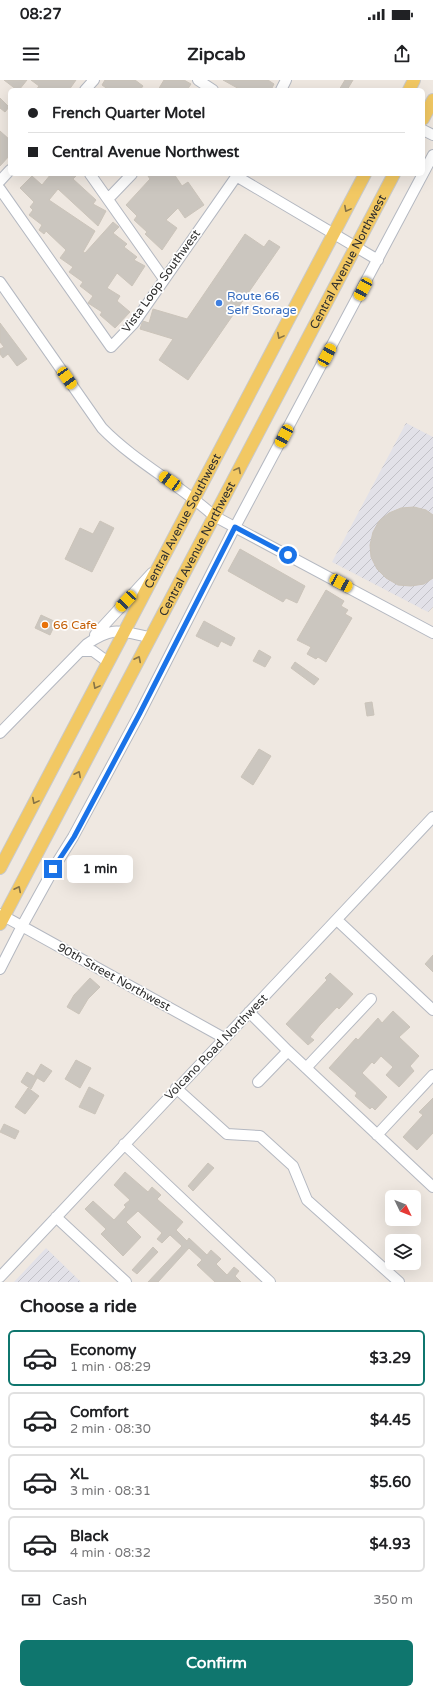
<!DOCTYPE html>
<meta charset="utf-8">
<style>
body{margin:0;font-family:"Varela Round",sans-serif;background:#f2f2f2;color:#202124;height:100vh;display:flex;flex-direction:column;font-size:15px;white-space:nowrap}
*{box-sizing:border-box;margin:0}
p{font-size:13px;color:#757577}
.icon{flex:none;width:22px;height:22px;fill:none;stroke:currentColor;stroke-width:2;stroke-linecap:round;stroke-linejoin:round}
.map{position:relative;height:1202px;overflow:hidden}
.details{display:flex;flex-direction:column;background:#fff;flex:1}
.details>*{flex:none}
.top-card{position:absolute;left:8px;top:8px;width:417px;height:88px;border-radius:6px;box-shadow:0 4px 16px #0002;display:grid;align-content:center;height:88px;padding:0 20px;background:#fff}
.needle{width:26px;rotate:133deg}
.buttons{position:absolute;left:385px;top:1110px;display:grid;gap:8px}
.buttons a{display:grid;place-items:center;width:36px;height:36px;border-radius:6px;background:#fff;box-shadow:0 4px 16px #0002;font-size:20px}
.end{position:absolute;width:18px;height:18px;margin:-9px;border:5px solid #1a73e8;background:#fff;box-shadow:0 0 0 2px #fff}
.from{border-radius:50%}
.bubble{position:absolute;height:28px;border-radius:6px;background:#fff;box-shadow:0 4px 16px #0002;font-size:13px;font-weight:800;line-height:28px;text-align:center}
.car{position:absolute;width:12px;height:24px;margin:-12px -6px;border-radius:5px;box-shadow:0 0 3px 1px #0007;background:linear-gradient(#f5c518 24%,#345 0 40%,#f5c518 0 76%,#345 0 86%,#f5c518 0)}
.top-card b{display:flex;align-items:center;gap:14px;height:38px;font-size:15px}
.top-card b+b{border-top:1px solid #e0e0e0}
.top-card i{width:10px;height:10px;background:#202124}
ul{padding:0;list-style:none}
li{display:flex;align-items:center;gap:12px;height:56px;margin:0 8px 6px;padding:0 12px;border:2px solid #e0e0e0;border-radius:6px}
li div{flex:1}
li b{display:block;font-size:15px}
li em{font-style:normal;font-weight:800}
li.selected{border-color:#0f766e}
li>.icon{width:36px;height:36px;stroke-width:1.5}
h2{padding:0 20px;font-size:18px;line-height:48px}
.pay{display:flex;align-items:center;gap:10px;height:44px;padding:0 20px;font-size:15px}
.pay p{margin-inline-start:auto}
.action{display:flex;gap:8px;margin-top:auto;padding:8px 20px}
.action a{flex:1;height:46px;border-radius:6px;background:#0f766e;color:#fff;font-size:16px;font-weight:800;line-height:46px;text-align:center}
.status{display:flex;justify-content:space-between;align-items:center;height:28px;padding:0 20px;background:#fff;direction:ltr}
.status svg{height:11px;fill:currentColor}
header{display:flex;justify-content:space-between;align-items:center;height:52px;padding:0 20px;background:#fff;font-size:18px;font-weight:800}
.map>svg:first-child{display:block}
</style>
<div class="status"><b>08:27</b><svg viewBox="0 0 49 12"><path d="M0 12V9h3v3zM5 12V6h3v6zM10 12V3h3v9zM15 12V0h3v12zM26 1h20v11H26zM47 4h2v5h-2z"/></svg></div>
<header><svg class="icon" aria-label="menu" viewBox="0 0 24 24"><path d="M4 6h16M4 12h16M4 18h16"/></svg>Zipcab<svg class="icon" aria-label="share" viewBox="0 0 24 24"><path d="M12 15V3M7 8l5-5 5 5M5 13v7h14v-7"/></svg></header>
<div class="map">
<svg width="433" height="1202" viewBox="0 0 433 1202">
<defs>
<pattern id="industrial-furrows" width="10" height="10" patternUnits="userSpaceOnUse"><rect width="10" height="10" fill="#e2e1e8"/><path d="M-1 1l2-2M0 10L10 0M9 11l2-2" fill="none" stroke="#c2c1c7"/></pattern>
</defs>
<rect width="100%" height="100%" fill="#efe8e1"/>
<path fill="url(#industrial-furrows)" d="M406,343L433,357V527L428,532L332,482Z
M46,1168L81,1202H14Z"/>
<path fill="#cbc6bf" stroke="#cbc4ba" d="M4,0H27L19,10H17Z
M31,0H76L69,10H36L39,6Z
M105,0H135L143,6L140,10H109L102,5Z
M164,0H184L191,4L187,10H158Z
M223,0H268L274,4L271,10H241Z
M345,0H353L347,10H339Z
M0,18L9,27L5,32L0,28Z
M0,51L10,60V75L0,86Z
M51,94H78L73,99L96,120L93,124L106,131L98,146L58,109L49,120L95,151L83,172L85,173L113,142L119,147L113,153L127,164L124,167L137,177L134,180L145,186L132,206L117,193L107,208L120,216L117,221L130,232L115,248L100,235L102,232L88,223L93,216L80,206L83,202L69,192L73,187L60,178L66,170L46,151L44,154L39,150L42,145L29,135L33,130L30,127L34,122L20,108L32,96L42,105Z
M152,94H174L182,106L188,102L204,125L185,138L178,128L166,140L177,148L162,170L145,154L147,152L134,140L137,136L126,125L150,99L148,96Z
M245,154L264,167L269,160L280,167L188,300L159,280L173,259L140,249L142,243L143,241L149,243L153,229L187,239Z
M0,243L27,279L17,286L8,274L3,278L0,274V269L4,267L0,262Z
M414,427L426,430L433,435V498L424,504L411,506L398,505L386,498L377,489L371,477L370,465L373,452L379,441L389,433L401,428Z
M100,441L114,448L92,492L65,479L80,448L93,454Z
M240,469L305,506L297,523L286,518L283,522L228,491Z
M326,510L344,521L341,526L348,530L345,534L352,538L326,582L318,577L316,579L307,574L311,567L297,560Z
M41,535L56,542L50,555L35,548Z
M204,541L235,558L231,566L221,561L218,567L196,556Z
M259,570L271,577L265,587L253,581Z
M295,582L319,599L314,605L291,588Z
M372,622L374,635L367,636L365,623Z
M259,669L271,676L253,705L241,697Z
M433,875V892L425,884Z
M330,893L353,914L339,929L337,927L320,945L310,957L314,960L308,965L286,944L327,900L325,898Z
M90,898L100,907L88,919L79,934L67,927L74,915Z
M393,931L410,947L399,957L419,976L410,986L414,991L399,1007L386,995L393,987L381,976L374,984L372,982L362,993L387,1017L375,1030L372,1027L370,1029L355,1016L357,1013L329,988L356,958L358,960L378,938L382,943Z
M76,980L91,988L80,1008L65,999Z
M41,984L52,991L44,1002L34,996Z
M27,992L37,998L31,1009L21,1002Z
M89,1007L104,1015L95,1034L79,1027Z
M28,1008L39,1016L25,1034L15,1027Z
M433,1018V1053L417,1070L403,1057L423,1035L419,1032Z
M4,1044L19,1051L15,1059L0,1052Z
M208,1083L214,1088L193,1111L188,1106Z
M125,1092L148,1112L152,1107L161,1115L157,1119L183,1142L176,1150L187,1161L189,1158L207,1175L211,1170L221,1179L216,1184L227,1195L234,1187L239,1191L235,1196L241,1202H215L197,1185L202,1180L189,1168L158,1202H148L182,1166L170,1155L162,1163L157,1159L162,1153L138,1131L126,1142L141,1157L123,1176L101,1154L106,1149L85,1129L93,1121L114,1140L126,1127L124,1125L130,1120L114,1105Z
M153,1167L158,1172L137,1194L132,1190Z"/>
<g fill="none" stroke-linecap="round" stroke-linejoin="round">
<g stroke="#b4b8c1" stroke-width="12">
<path id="minor" d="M198,0L213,10
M85,10L94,0
M281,10L286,0
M423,50L433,55
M90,94L164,199
M236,96L378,180
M0,101L10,90
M0,109L111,267L134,243L238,94
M108,119L132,94
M0,202L102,348C135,382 179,404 214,436L433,553
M95,555L152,493
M80,571H93L108,582
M0,653L87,564C113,546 120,551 149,557
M0,834L224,958
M337,840L433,930
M0,889L22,846L58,781L73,757L140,633L235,447L433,75
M249,932L288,971L433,1107
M306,988L371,919
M258,1002L288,971
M176,1008L227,1054L260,1056L293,1086L307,1120L399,1202
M377,1055L433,995
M124,1064L270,1202
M56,1137L126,1202
M0,1197C143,1043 290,891 433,737"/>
</g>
<g stroke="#c9c9c9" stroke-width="14">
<g id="major">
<path d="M409,10L414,0"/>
<path d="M423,39L433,20"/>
<path id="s1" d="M0,788L365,94"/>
<path id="s2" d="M0,844L394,94"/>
</g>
</g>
<use href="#minor" stroke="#fff" stroke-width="10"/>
<use href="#major" stroke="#f2c863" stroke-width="12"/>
</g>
<defs><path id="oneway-chevron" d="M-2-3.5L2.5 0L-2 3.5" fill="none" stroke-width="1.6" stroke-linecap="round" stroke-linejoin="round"/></defs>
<g stroke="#867346">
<use href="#oneway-chevron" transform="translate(347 129) rotate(118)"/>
<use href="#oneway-chevron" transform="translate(280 256) rotate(118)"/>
<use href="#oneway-chevron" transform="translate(238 390) rotate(-62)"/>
<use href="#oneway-chevron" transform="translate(138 579) rotate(-63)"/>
<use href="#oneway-chevron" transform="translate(96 606) rotate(118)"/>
<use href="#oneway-chevron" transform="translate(78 694) rotate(-63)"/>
<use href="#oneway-chevron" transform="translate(35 721) rotate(118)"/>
<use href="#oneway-chevron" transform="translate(18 809) rotate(-63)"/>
</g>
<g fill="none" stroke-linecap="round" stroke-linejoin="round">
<path stroke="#1a73e8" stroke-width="5" d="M53,789L74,757L140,633L235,447L288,475"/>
</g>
<circle fill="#3f7fe0" stroke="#fff" stroke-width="1.5" cx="219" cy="223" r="4"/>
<circle fill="#e8710a" stroke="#fff" stroke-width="1.5" cx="45" cy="545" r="4"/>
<g text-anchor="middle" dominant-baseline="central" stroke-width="3.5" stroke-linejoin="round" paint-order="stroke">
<g font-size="12" fill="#2e2e2e" stroke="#fff">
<text stroke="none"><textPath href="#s2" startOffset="748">Central Avenue Northwest</textPath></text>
<text transform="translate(161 201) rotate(-54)">Vista Loop Southwest</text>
<text stroke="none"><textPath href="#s1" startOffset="392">Central Avenue Southwest</textPath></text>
<text stroke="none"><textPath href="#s2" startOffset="424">Central Avenue Northwest</textPath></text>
<text transform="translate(114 897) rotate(29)">90th Street Northwest</text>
<text transform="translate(216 967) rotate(-46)">Volcano Road Northwest</text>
</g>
<g font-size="12" fill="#366cbe" stroke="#fff" text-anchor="start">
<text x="227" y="216">Route 66<tspan x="227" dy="14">Self Storage</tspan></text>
</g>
<g font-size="12" fill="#c56008" stroke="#fff" text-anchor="start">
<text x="53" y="545">66 Cafe</text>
</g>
</g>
</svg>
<div class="buttons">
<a><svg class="needle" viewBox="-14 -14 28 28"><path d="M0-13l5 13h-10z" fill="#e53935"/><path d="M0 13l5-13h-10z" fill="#757577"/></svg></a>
<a><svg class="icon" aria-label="layers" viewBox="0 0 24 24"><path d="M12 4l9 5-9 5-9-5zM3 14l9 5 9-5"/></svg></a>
</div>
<i class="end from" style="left:288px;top:475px"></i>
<i class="end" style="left:53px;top:789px"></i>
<div class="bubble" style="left:67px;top:775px;width:66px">1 min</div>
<i class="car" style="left:363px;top:209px;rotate:208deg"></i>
<i class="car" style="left:327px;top:275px;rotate:28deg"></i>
<i class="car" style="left:67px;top:298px;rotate:145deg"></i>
<i class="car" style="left:284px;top:356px;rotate:208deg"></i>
<i class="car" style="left:170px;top:401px;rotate:305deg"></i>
<i class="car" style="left:341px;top:503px;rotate:118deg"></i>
<i class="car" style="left:126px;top:521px;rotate:223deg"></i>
<div class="top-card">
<b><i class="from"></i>French Quarter Motel</b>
<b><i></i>Central Avenue Northwest</b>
</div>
</div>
<section class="details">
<h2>Choose a ride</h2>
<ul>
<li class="selected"><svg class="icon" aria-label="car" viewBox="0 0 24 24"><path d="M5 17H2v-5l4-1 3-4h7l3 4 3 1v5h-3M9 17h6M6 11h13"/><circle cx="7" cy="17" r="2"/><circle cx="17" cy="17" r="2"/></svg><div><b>Economy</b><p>1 min · 08:29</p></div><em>$3.29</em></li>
<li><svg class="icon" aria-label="car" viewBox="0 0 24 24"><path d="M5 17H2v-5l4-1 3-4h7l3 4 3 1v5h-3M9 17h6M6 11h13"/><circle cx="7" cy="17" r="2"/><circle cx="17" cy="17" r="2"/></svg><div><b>Comfort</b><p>2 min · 08:30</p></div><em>$4.45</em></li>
<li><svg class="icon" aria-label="car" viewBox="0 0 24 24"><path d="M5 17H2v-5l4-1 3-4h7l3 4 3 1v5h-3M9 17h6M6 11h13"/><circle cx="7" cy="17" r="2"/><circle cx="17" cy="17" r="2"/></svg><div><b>XL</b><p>3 min · 08:31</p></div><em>$5.60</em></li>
<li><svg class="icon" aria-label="car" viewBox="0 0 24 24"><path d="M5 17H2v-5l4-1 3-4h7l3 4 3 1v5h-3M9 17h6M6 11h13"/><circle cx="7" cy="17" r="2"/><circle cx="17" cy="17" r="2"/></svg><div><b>Black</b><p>4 min · 08:32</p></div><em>$4.93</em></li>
</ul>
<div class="pay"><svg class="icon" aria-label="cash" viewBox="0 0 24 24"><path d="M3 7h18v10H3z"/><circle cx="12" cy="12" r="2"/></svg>Cash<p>350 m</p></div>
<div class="action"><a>Confirm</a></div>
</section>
